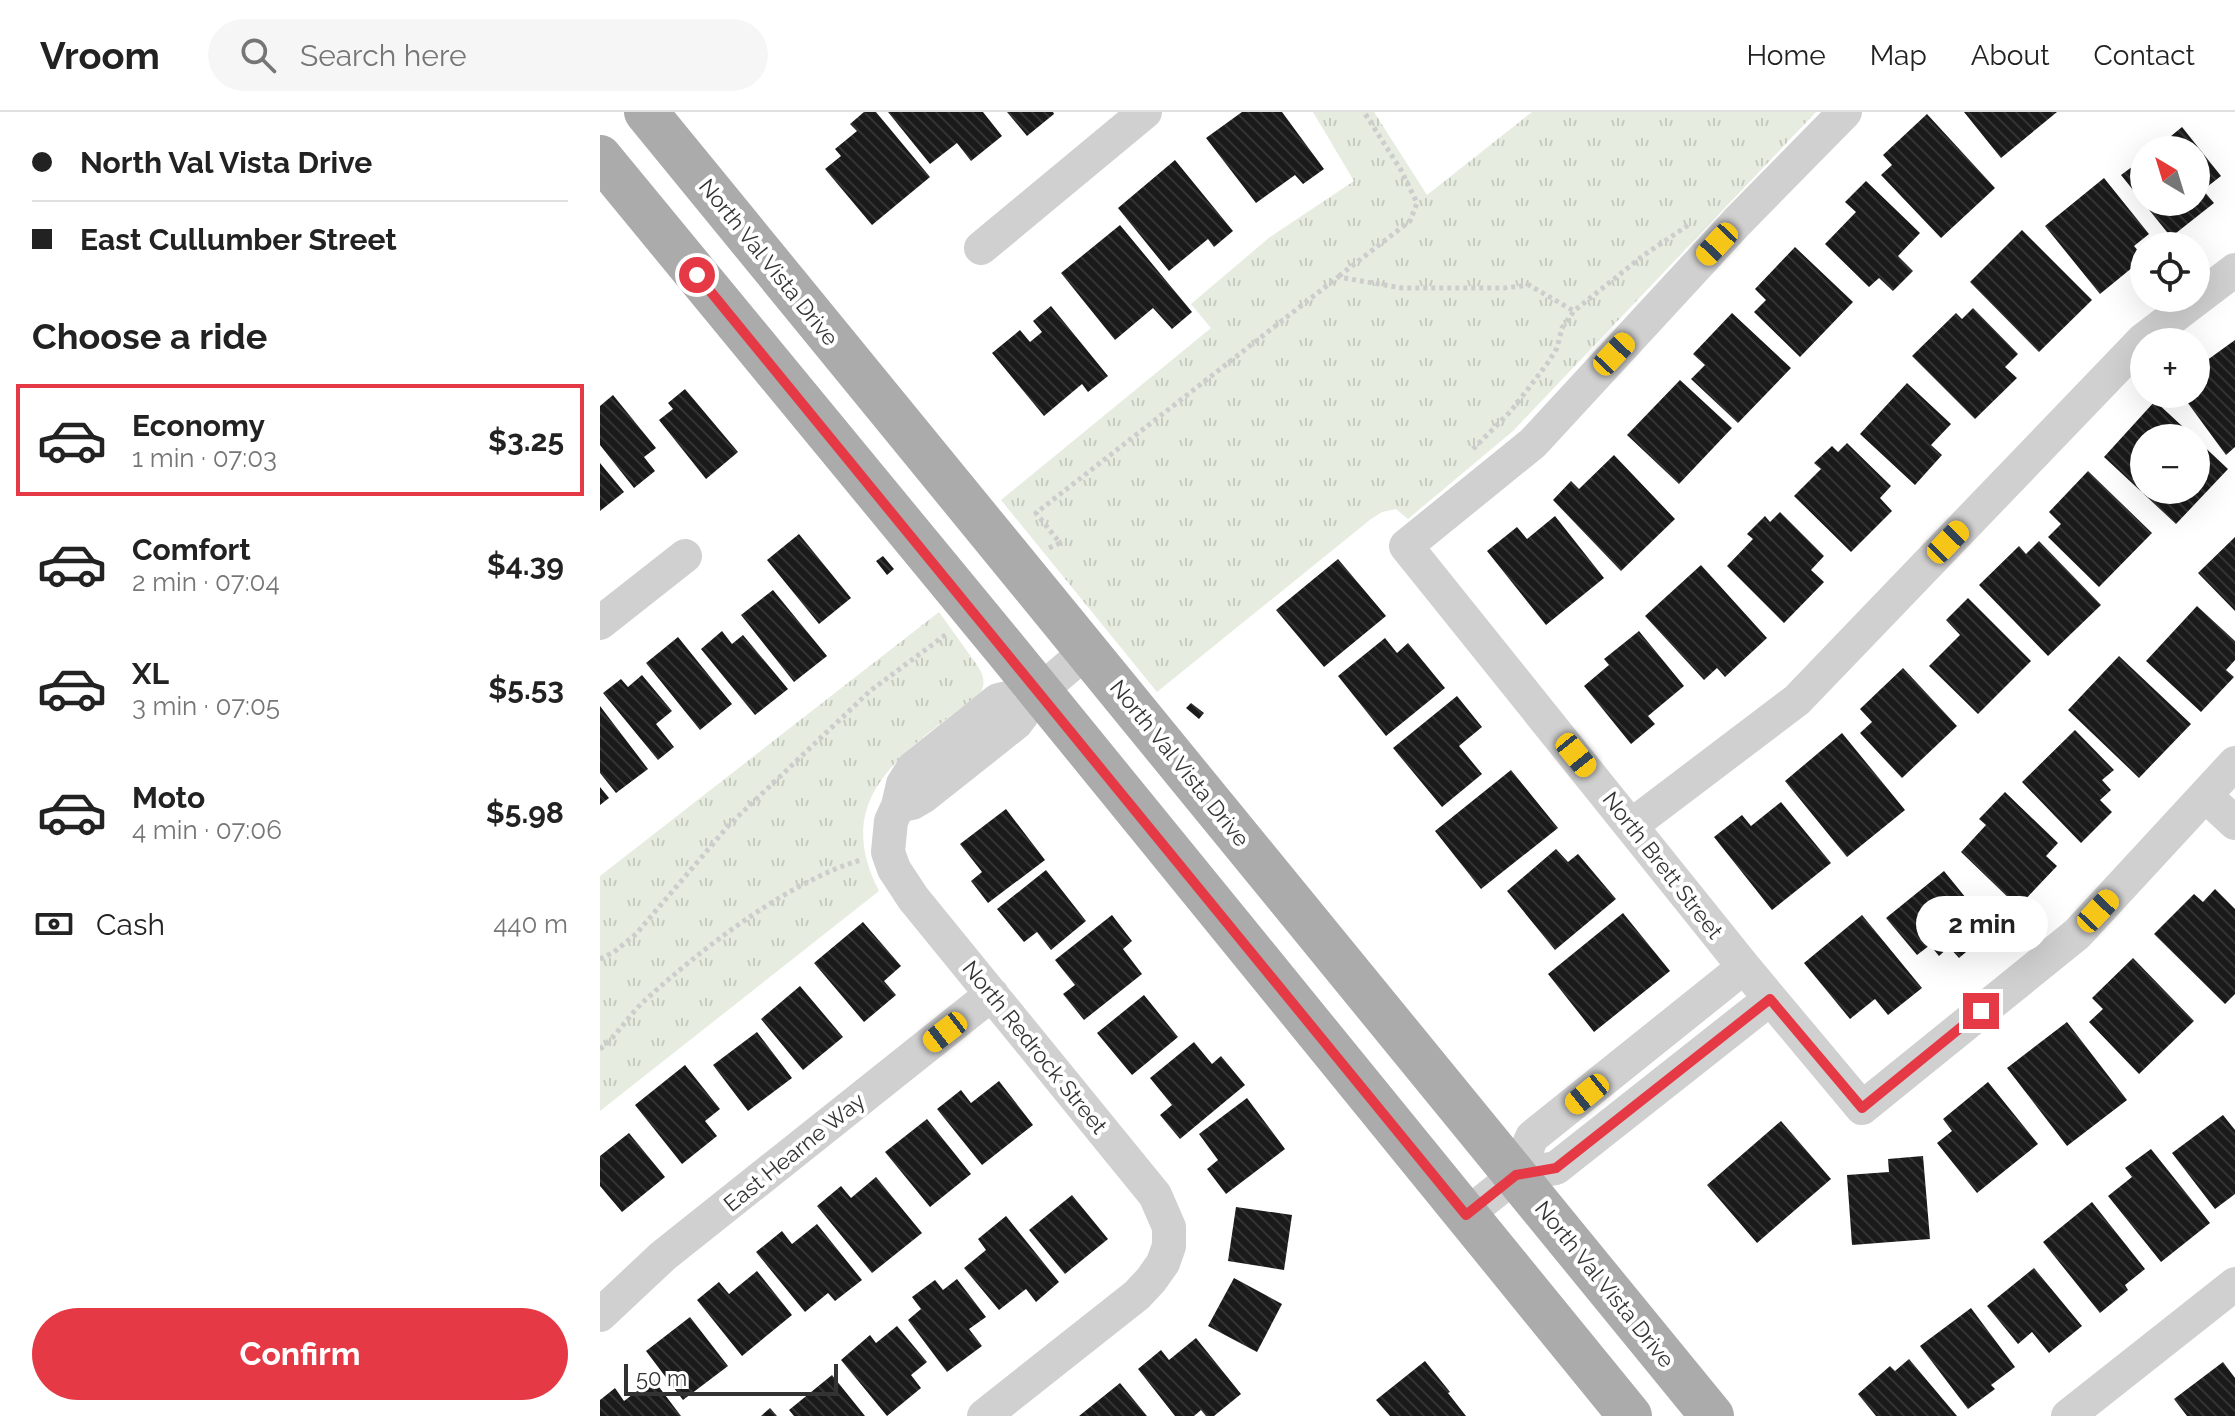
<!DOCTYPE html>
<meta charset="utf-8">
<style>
body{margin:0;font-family:Raleway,sans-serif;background:#f6f6f6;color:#222;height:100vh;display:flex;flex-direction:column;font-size:30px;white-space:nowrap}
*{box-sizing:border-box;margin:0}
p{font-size:26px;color:#767676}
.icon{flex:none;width:44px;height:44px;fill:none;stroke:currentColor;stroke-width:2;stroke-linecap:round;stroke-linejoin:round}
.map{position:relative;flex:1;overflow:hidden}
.panel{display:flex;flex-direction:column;background:#fff;width:600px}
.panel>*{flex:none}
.top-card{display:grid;align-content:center;height:176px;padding:0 32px;background:#fff}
.needle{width:52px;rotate:322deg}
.tools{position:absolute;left:1530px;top:24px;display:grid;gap:16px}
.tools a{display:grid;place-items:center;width:80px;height:80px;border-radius:50%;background:#fff;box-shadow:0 8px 32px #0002;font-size:40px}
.scale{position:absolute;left:24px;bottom:20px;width:214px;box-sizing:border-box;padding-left:8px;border:4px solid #333;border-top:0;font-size:22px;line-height:28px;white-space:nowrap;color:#333;-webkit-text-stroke:6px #fff;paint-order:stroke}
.end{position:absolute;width:36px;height:36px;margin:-18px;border:10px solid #e63946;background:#fff;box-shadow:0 0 0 4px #fff}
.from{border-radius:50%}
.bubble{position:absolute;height:56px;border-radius:28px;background:#fff;box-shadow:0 8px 32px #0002;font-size:26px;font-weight:700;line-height:56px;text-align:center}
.car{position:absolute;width:24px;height:48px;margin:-24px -12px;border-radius:10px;box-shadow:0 0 6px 2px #0007;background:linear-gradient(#f5c518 24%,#345 0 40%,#f5c518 0 76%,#345 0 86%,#f5c518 0)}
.top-card b{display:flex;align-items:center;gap:28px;height:76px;font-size:30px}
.top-card b+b{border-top:2px solid #e0e0e0}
.top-card i{width:20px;height:20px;background:#222}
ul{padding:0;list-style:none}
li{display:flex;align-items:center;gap:24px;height:112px;margin:0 16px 12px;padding:0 16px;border:4px solid transparent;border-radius:0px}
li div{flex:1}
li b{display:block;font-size:30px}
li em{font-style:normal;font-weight:700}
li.selected{border-color:#e63946}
li>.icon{width:72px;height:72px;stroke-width:1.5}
h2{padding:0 32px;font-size:36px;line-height:96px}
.pay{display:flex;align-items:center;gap:20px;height:88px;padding:0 32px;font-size:30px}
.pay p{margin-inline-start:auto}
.cta{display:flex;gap:16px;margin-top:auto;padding:16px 32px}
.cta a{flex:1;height:92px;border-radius:48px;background:#e63946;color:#fff;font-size:32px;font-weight:700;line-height:92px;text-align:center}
header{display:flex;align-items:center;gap:48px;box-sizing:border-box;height:112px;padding:0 40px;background:#fff;border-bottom:2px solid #e0e0e0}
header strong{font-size:38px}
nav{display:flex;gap:44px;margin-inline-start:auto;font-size:28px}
.search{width:560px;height:72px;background:#f6f6f6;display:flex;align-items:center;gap:20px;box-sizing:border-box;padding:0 28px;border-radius:44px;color:#767676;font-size:30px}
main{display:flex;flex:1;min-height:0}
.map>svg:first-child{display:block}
</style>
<header>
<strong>Vroom</strong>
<div class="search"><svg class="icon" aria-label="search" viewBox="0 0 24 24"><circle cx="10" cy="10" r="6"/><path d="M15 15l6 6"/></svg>Search here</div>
<nav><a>Home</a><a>Map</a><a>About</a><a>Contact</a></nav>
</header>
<main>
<section class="panel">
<div class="top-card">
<b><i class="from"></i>North Val Vista Drive</b>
<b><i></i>East Cullumber Street</b>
</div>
<h2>Choose a ride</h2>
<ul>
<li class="selected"><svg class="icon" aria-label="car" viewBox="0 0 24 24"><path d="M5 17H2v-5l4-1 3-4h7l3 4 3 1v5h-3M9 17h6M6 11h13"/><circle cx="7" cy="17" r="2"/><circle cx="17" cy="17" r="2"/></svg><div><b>Economy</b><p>1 min · 07:03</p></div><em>$3.25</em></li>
<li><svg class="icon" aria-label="car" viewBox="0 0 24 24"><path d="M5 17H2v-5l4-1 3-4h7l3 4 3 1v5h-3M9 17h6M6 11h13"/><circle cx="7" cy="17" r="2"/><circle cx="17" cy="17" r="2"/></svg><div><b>Comfort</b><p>2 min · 07:04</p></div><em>$4.39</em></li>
<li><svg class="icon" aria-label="car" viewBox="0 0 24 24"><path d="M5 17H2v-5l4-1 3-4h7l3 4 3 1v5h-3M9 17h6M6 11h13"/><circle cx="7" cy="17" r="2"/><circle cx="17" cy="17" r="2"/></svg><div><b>XL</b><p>3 min · 07:05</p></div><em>$5.53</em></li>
<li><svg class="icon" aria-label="car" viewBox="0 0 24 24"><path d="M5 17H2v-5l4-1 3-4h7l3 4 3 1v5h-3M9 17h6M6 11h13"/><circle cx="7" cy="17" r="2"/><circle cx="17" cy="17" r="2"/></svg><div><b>Moto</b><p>4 min · 07:06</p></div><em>$5.98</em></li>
</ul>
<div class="pay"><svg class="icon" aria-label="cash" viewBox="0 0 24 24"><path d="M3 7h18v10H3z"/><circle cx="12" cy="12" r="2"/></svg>Cash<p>440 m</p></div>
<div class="cta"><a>Confirm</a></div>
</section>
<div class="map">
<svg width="1635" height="1304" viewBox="0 0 1635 1304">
<defs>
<pattern id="grass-tufts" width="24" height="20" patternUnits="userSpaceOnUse" patternTransform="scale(2)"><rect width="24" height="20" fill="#e6ecdf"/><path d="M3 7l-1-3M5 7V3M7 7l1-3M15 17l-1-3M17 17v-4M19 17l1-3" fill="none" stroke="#c6cbc0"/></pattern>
<pattern id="building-back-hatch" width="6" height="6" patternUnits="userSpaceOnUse" patternTransform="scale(2)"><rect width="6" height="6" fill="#1a1a1a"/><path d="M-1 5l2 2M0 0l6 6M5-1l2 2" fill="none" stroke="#333"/></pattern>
</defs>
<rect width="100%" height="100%" fill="#fff"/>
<path fill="url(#grass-tufts)" d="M713,0H774L827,83L932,0H1216L913,319L808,407L796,397L782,400L771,407L557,580L401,388L611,216L591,192L670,125L754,69Z
M339,500L377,553C383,562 386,570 381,580C314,635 227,679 279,779L0,999V764Z"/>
<path fill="url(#building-back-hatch)" d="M264,0H276L330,65L272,113L225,57L241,44L235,37L257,19L250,12Z
M288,0H383L402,24L371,49L357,31L330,52Z
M407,0H453L454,2L427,24Z
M642,0H682L724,57L703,72L695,63L656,91L606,26Z
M1364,0H1457L1401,46Z
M1327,2L1395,76L1341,126L1281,63L1292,53L1283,43Z
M1582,15L1621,64L1603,78L1614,91L1571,125L1521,63L1544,46V90H1596V38H1554Z
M575,48L633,119L614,135L608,127L569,159L518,96Z
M1504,66L1549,122L1534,134L1544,146L1500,182L1445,114Z
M1266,69L1320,121L1298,144L1313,159L1293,179L1279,166L1269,175L1225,132L1256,100L1245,90Z
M520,113L592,200L572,217L553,196L515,228L461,161Z
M1422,118L1492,188L1439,240L1370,170Z
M1195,135L1253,190L1200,245L1154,200L1166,188L1155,177Z
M451,194L508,264L488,280L482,272L444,304L392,241L420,218L430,230L442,220L433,209Z
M1373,196L1418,242L1405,255L1417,266L1375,307L1312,244L1356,201L1362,207Z
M1132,201L1191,256L1138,311L1091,267L1105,253L1093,242Z
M1635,228V335L1626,343L1582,283L1596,282V273L1607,265L1599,254Z
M1080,268L1132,316L1079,372L1027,323Z
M1307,271L1351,312L1331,333L1342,343L1315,373L1260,322Z
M85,277L138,340L106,367L59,308L73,297L68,291Z
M13,283L56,336L44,345L55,359L34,376L0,333V294Z
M1555,289L1595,326H1544V378H1596V327L1628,357L1576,412L1504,345Z
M1247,331L1291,374L1280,386L1292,399L1251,440L1194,384L1221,357L1214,351L1232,334L1238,340Z
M1014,343L1075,407L1021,459L953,388L971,369L979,377Z
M0,351L24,380L0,399Z
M1488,359L1552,421L1499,475L1448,425L1461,412L1449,400Z
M1180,400L1224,444L1211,458L1224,470L1184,511L1127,454L1153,427L1147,422L1165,404L1170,410Z
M955,404L1004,466L946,513L887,439L917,415L927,427Z
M199,422L251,486L219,512L167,448Z
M1635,425V499L1598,461Z
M1439,429L1501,493L1448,544L1379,473L1419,434L1426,442Z
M283,444L294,457L287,463L276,449Z
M738,447L786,504L724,555L676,498Z
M1101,453L1167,526L1125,565L1117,556L1104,568L1045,504Z
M173,478L227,544L194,570L141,503Z
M1368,486L1431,549L1378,602L1329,554L1360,523L1346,508Z
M1597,494L1635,529V548L1626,558L1634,565L1601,600L1546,549Z
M122,519L132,532L143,523L188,577L155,603L101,537Z
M1039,519L1084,574L1048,604L1055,612L1031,632L984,574L1009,553L1004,547Z
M78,525L132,592L100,618L46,551Z
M785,526L797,541L808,531L845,576L786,624L738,564Z
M1519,544L1591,612L1539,666L1468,598Z
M1303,556L1357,614L1302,666L1260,621L1272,610L1260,597Z
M42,563L72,599L56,612L74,635L58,648L3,581L21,567L28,575Z
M857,584L882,615L859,634L882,662L842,695L793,636Z
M591,591L604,601L599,607L586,596Z
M0,594L48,657L16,681L0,661Z
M1475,618L1514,658L1502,668L1511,678L1500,688L1512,700L1481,731L1422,670Z
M1242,621L1305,698L1247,745L1185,669Z
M911,658L958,716L881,777L835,719Z
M0,675L9,686L0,693Z
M1405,680L1458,731L1446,744L1457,754L1418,795L1361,740L1386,713L1379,707Z
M1181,690L1231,751L1172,798L1114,725L1142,703L1151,714Z
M406,697L445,748L388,791L371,769L382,760L360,732Z
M956,737L968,750L978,742L1016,787L955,838L907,779Z
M446,758L486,809L451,838L437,820L424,830L397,797Z
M1344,759L1392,818L1359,846L1349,835L1339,844L1330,833L1317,843L1286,806Z
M1615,777L1635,797V882L1625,892L1554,822L1594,782L1603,790Z
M1023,801L1070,859L994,920L948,862Z
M512,803L532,829L523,837L542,862L484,908L463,882L475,873L455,848Z
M1262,803L1322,876L1288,903L1275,887L1250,907L1204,851Z
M263,810L301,854L284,869L296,883L264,910L214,851Z
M1533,846L1594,909L1539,962L1489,910L1503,897L1492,886Z
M200,874L243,925L203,958L161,907Z
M544,883L578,925L532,963L497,921Z
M1467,910L1527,988L1467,1034L1407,956Z
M157,920L192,966L148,999L113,953Z
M594,930L612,952L621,944L645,973L580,1027L560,1003L572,993L550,966Z
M85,953L120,997L105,1009L117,1024L82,1052L35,993Z
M399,969L433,1013L382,1053L337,997L361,978L371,991Z
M1388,970L1438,1032L1377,1081L1337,1031L1352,1019L1343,1007Z
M647,986L685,1037L626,1082L607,1057L618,1048L599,1022Z
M1623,1003L1635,1018V1082L1615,1097L1572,1041Z
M327,1007L371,1062L330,1095L285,1040Z
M1181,1009L1231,1067L1157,1131L1107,1073Z
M29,1021L65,1065L22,1100L0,1074V1044Z
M1551,1037L1610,1111L1561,1150L1508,1084L1532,1065L1525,1056Z
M1323,1044L1330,1127L1252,1133L1247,1063L1289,1060L1288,1047Z
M276,1065L322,1121L272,1161L217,1094L241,1074L251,1086Z
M472,1083L508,1127L465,1162L429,1118Z
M1492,1090L1545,1157L1525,1173L1528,1178L1500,1201L1443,1130Z
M636,1095L692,1103L684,1158L628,1149Z
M406,1104L459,1170L436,1190L426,1177L399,1198L364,1156L386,1138L378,1127Z
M217,1112L262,1168L235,1189L228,1181L205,1200L156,1140L182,1119L192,1132Z
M1434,1156L1482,1214L1449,1241L1432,1220L1418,1232L1387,1194Z
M157,1159L192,1203L142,1244L97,1188L119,1170L129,1182Z
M634,1166L682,1192L657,1240L608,1214Z
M357,1167L386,1205L369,1217L382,1234L347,1260L308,1208L321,1197L312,1185L335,1168L343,1178Z
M1371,1196L1415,1255L1391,1273L1395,1277L1368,1297L1320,1234Z
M90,1205L128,1254L83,1288L46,1239Z
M297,1214L327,1250L311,1263L321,1276L287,1304L241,1248L270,1223L276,1231Z
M596,1226L641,1282L614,1304H606L601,1298L594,1304H575L538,1257L561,1238L569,1248Z
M1309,1247L1357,1304H1276L1258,1282L1290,1254L1295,1259Z
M825,1249L850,1280L848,1281L866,1304H790L776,1288Z
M1623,1250L1635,1266V1304H1587L1574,1287Z
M232,1263L265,1304H194L189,1298Z
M53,1267L81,1304H0V1288L15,1276L24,1289Z
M520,1271L547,1304H479Z
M170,1296L177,1304H161Z"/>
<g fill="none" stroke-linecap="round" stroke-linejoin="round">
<path stroke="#cdcdcd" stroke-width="5" stroke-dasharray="4 4" stroke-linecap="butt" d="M739,164L810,109L817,91L801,58L764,0
M873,337L911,299L947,252L957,236L962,216L974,199L1044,143L1090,112
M449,436L460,431L436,401L738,165L802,176H904L929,173L974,199
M0,847L14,840L36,822L129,713L270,579L348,521
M0,937C16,925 27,906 41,892C97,840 188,769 261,748"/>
<path stroke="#d0d0d0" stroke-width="34" d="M1245,0L1137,110L933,331L806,434L1144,855L1262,996L1477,822L1635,651
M381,136L545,0
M0,511L85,444
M1606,684L1635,711
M298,694L312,691L324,684L416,611L440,579L488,538
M1032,713L1197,588L1543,228L1635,158
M916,1063L932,1025L1144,855
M866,1103L916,1063L956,1056L1170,887
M0,1203L63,1144L392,882
M384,1304L537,1183L551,1168L563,1151L569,1134V1115L555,1083L313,786L294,757L288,740L291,709L298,694L303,672L313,656L398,588L440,579
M1468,1304L1635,1172"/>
<path stroke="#ababab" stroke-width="44" d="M46,0L1112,1304
M0,45L407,539L1030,1304"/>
</g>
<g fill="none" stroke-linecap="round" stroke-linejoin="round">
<path stroke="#e63946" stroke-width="10" d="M97,163L866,1103L916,1063L956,1056L1170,887L1262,996L1381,899"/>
</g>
<g text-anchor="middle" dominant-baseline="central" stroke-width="8" stroke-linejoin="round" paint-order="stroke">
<g font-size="22" fill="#333" stroke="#fff">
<text transform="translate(169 150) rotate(51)">North Val Vista Drive</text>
<text transform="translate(580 651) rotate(51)">North Val Vista Drive</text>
<text transform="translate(1063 753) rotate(52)">North Brett Street</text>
<text transform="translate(435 935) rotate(51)">North Redrock Street</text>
<text transform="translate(194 1040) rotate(-39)">East Hearne Way</text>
<text transform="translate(1005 1172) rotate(51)">North Val Vista Drive</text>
</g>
</g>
</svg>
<div class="tools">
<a><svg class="needle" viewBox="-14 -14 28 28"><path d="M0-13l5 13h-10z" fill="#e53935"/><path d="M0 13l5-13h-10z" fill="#767676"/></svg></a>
<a><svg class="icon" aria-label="locate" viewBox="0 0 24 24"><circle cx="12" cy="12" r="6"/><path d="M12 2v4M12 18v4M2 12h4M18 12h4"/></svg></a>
<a>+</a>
<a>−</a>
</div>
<div class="scale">50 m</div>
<i class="end from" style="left:97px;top:163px"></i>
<i class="end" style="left:1381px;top:899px"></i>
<div class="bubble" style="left:1316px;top:784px;width:132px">2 min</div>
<i class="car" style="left:1117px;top:132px;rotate:223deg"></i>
<i class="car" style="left:1014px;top:242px;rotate:43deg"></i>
<i class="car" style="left:1348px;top:430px;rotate:44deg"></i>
<i class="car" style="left:976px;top:643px;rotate:141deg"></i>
<i class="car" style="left:1498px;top:799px;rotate:43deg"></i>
<i class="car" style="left:345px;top:920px;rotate:232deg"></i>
<i class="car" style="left:987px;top:982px;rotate:231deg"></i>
</div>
</main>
